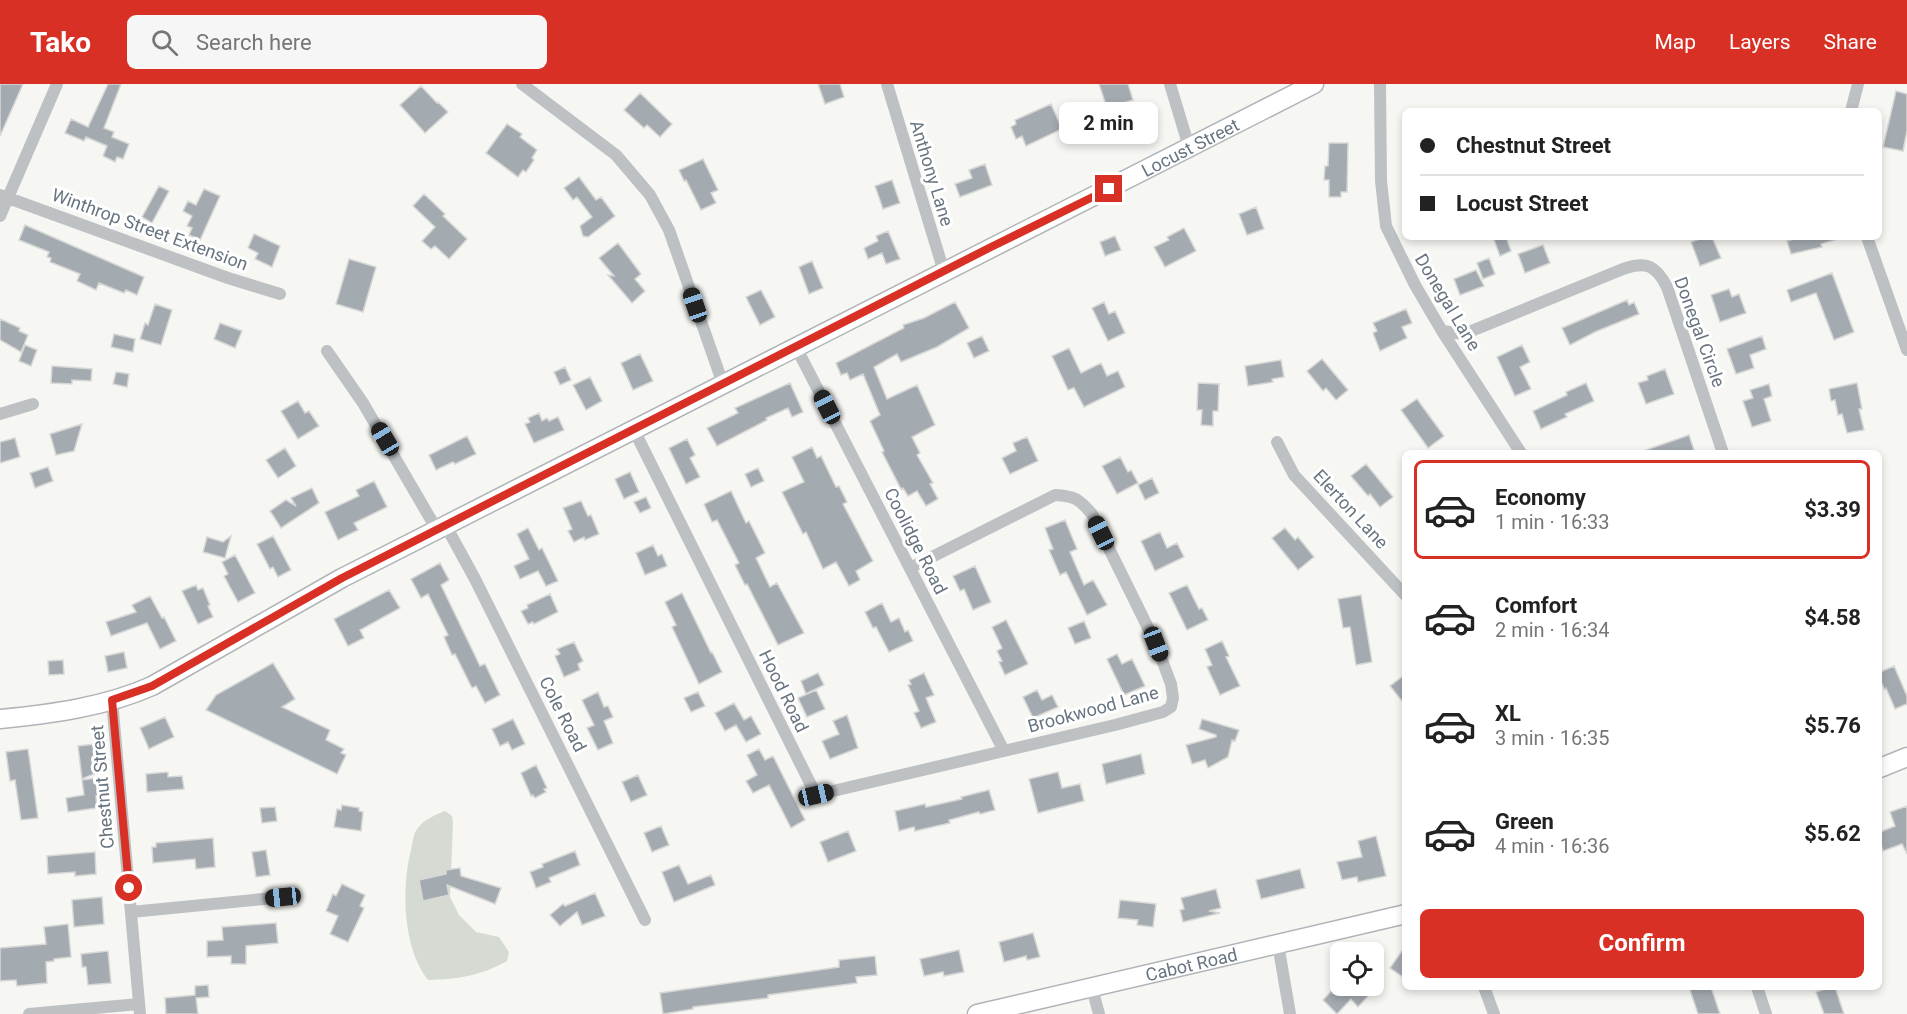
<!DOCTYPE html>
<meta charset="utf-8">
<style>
body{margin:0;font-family:Roboto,sans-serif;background:#f6f6f6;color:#222;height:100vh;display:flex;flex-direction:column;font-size:22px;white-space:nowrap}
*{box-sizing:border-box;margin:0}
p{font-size:20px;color:#767676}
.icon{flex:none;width:33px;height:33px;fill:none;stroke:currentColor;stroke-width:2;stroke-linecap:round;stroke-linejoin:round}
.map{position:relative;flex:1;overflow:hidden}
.side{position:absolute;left:1402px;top:366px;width:480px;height:540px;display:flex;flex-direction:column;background:#fff;border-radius:9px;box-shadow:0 3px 9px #0003}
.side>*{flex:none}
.top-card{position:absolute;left:1402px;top:24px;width:480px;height:132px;border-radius:9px;box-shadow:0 3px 9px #0003;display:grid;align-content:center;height:132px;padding:0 18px;background:#fff}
.controls{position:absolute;left:1330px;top:858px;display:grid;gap:12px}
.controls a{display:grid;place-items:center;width:54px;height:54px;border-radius:9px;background:#fff;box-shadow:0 3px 9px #0003;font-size:30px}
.end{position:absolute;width:27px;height:27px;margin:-14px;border:8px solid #d93025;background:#fff;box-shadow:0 0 0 3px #fff}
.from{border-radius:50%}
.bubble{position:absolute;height:42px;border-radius:9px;background:#fff;box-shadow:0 3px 9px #0003;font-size:20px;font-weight:700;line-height:42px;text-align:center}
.car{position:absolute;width:18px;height:36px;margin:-18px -9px;border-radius:8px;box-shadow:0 0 4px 2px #0007;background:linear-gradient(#222 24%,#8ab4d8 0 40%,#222 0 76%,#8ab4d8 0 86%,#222 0)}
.top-card b{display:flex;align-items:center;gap:21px;height:57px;font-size:22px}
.top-card b+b{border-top:2px solid #e0e0e0}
.top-card i{width:15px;height:15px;background:#222}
ul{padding:10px 0 0;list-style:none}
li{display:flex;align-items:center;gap:18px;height:99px;margin:0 12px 9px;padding:0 6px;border:3px solid transparent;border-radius:9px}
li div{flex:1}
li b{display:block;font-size:22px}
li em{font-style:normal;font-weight:700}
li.current{border-color:#d93025}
li>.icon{width:54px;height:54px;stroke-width:1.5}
.action{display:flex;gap:12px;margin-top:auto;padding:12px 18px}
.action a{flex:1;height:69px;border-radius:9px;background:#d93025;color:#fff;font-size:24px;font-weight:700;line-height:69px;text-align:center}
header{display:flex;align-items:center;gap:36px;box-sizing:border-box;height:84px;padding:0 30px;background:#d93025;color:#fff}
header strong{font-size:28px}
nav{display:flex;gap:33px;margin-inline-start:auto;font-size:21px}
.search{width:420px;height:54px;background:#f6f6f6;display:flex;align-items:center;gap:15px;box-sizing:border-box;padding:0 21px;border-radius:9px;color:#767676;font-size:22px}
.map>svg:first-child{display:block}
</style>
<header>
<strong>Tako</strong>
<div class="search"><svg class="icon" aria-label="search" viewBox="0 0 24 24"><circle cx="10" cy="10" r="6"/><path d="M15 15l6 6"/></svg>Search here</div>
<nav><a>Map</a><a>Layers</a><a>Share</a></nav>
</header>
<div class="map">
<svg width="1907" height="930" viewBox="0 0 1907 930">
<rect width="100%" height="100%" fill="#f6f6f3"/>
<path fill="#d5dad3" d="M445,727L452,732L453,739L450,813L459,831L476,848L499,853L509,868L507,877C480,892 458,895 428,896C403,865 401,804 411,766C413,759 413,749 418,744C425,735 435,731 445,727Z"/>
<path fill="#a4abb0" stroke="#d7d7d6" stroke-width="1.5" d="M0,0H23L0,52Z
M108,0H121L104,44L114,48L112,53L129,60L123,75L117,73L115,78L103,72L107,62L86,53L84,57L65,49L71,35L88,43Z
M818,0H840L844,13L825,20Z
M1099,0H1128L1133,16L1107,24Z
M421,2L437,19L438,18L448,28L425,49L400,21Z
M1896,7L1907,10V47L1903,67L1883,63Z
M640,9L672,40L660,53L647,41L644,44L624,26Z
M1051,20L1062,45L1026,62L1022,52L1016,55L1011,43L1016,40L1015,36Z
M507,40L522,50L520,53L537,66L532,74L534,76L526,88L523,86L518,93L486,69Z
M1329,59H1348L1347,108H1341V113H1329V96H1324L1325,82H1328Z
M703,75L718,106L711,109L716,119L701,126L686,96L684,97L679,86Z
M985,80L992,101L960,113L955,100L972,94L969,86Z
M579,93L596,116L601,113L615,132L588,153L583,152L580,142L592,133L577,113L573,116L564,104Z
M892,96L900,119L883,125L875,102Z
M159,102L169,107L152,139L142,133Z
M204,105L220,112L200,156L189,151L192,144L187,142L192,132L183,127L188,117L196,121Z
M424,110L445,130L443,132L467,155L449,175L435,162L431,165L422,157L435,143L413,122Z
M1256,123L1264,145L1247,151L1239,130Z
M25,141L144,193L137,211L126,206L124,209L99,199L96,206L77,197L80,190L50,178L51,174L47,173L49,168L19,156Z
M1184,144L1196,167L1165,183L1154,163L1169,156L1167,153Z
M888,147L900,175L886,180L882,169L868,175L864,164L878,157L876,152Z
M254,150L280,162L272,183L255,175L258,169L248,164Z
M1115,152L1121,166L1105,172L1100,158Z
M1493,153H1506L1511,167L1500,172Z
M1705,153H1712L1721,174L1700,182L1691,158Z
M1801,153H1835V156L1821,160L1822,163L1791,170L1787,157Z
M618,159L641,190L635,195L645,207L632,219L608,191L614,192L599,174Z
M1543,161L1550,179L1525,189L1518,170Z
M1489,174L1495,190L1483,195L1477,179Z
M349,175L376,183L363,228L336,220Z
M812,177L823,204L809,210L799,183Z
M1476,186L1484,202L1460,211L1454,195Z
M1832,189L1854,248L1834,256L1816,209L1791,218L1787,206Z
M1729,205L1732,213L1739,210L1746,229L1720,238L1711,211Z
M761,206L775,233L760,241L746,213Z
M1627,216L1629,221L1634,218L1639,230L1595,248L1570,261L1562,244Z
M955,218L969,244L937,263L901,278L897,270L874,283L887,315L917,301L935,341L912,353L920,369L917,371L933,399L930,400L938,415L926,422L917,407L908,412L903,404L901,405L882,368L884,367L870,337L880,331L863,290L850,296L847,289L841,291L836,279L904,244L903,241L924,234Z
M1104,218L1109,230L1115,227L1125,249L1108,257L1092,224Z
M155,220L172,226L161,261L140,255L145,239L148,241Z
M1406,225L1412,239L1402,243L1407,254L1380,267L1373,249L1377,247L1373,239Z
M0,235L20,244L19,247L28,251L21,268L0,256Z
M220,239L242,247L235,264L214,255Z
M114,250L135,255L133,268L111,263Z
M982,252L989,267L974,274L967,259Z
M1762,252L1766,265L1750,271L1754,284L1736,290L1727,265Z
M25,261L37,266L31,282L19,277Z
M1522,261L1530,278L1520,283L1531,305L1515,312L1497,273Z
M1069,264L1081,289L1101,279L1107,292L1118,287L1125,303L1084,323L1074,304L1068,306L1052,272Z
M640,270L653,297L633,306L621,279Z
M1322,275L1348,306L1336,316L1326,304L1323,307L1307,287Z
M1281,276L1284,293L1272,295L1273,298L1248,302L1245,282Z
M52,282L92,285L91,297L72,296V300L51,299Z
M565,283L571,296L560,301L554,288Z
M1665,285L1674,310L1646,320L1638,299L1648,296L1647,292Z
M116,288L129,290L127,303L113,300Z
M590,293L602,317L586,326L573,301Z
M790,299L803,328L792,333L788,324L766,334L767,336L717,362L707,344L738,329L735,324Z
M1198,299L1219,300L1218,327H1213V342L1201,341L1202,326H1197Z
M1586,299L1594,317L1565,330L1567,333L1541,345L1533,327L1567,311L1566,308Z
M1857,299L1862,325H1859L1864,346L1847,349L1842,330L1838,331L1835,316L1831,317L1829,305Z
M1769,300L1772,312L1764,315L1771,337L1752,343L1743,317L1753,314L1750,306Z
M1417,315L1444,352L1428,364L1401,326Z
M298,317L305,329L309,327L319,342L298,355L281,327Z
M539,329L542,337L547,334L549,337L558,333L564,346L534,359L525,340L530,338L528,334Z
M82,340L74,367L56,371L50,350Z
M1689,351L1695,369H1643V367Z
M467,352L476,370L455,380L453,378L436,386L429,371Z
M1027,353L1038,377L1010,390L1002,374L1016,367L1013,359Z
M15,354L20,373L0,379V358Z
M687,355L695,371L690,374L700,393L686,400L669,364Z
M812,363L817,374L821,372L836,403L839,402L847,418L843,420L873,477L856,487L860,496L849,502L836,478L823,485L806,448L803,450L782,408L804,398L792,373Z
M285,364L296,382L278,394L266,376Z
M1120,373L1128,388L1131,386L1138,399L1117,410L1102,382Z
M1366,380L1393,413L1380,423L1370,410L1368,412L1351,392Z
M48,383L53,397L35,404L30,389Z
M758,384L764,397L751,403L745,390Z
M630,388L639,408L624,415L615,395Z
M1152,394L1159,409L1145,416L1138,401Z
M374,397L387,423L354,439L358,446L338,456L325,428L359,412L356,406Z
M312,404L319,419L281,444L270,427L286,416L296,422L291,414Z
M731,407L746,439L749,437L765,469L756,474L770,503L777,499L804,549L778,561L747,500L745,501L735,481L739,479L717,436L712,438L704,420Z
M646,413L651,424L640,429L634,418Z
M581,417L588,432L591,431L599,450L585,456L584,453L574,458L568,447L572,445L563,424Z
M1065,436L1077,465L1070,468L1084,501L1093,496L1107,521L1087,531L1066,488L1060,491L1049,466L1053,465L1045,444Z
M528,444L539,466L542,464L558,497L546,502L538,487L520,495L514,482L529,475L517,450Z
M1285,444L1295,456L1298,453L1314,473L1298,486L1272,454Z
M1160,448L1167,464L1177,459L1184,473L1155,487L1141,457Z
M231,452L225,474L203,468L207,453L223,458Z
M273,452L291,486L278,493L273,483L270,485L257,460Z
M653,461L658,472L662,470L667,482L645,491L636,469Z
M235,471L255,509L238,518L224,492L228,490L222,478Z
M440,479L449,496L441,501L480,582L485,580L500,611L485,619L476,602L472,604L455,570L452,571L444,553L448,551L428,510L421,514L411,495Z
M975,482L991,518L973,526L964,505L960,507L953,492Z
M196,501L198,506L203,504L210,521L208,522L213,533L198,540L182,507Z
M1187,501L1199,525L1202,524L1208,536L1187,546L1169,509Z
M389,506L400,524L360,546L364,554L348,562L334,535Z
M682,509L711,569L712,568L722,588L699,600L672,543L676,541L665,518Z
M550,510L558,528L534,540L533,538L528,540L521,527L528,524L527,521Z
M1361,511L1372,578L1356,581L1350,543L1343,544L1338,515Z
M150,512L162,534L164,533L176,557L160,565L147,539L111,552L106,538L136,528L132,521Z
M882,519L891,538L899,534L905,548L908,546L913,557L889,568L876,543L873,544L865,528Z
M1006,536L1028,580L1005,591L999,578L1002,577L997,567L1002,564L992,543Z
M1084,537L1091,554L1075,560L1068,544Z
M1222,557L1229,572L1226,573L1240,602L1220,611L1207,583L1212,581L1205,565Z
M574,558L583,577L578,580L580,586L564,593L555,572L560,570L557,565Z
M124,568L127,584L108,588L105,572Z
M1117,570L1122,580L1132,575L1145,602L1124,611L1107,575Z
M63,576L64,590L49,591L48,577Z
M273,579L295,615L282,623L330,646L326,656L344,665L341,669L346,671L337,690L206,626L216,611Z
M1894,582L1907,612V620L1895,625L1886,604L1884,605L1880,594V588Z
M818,589L824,601L806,610L801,597Z
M924,589L934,611L926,614L936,638L921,644L914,629L919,627L908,601L911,600L909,596Z
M1406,590V622L1390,602Z
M816,606L825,625L807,633L798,614Z
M1037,606L1042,616L1052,611L1058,623L1033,634L1023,613Z
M598,608L604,623L608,622L613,633L604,637L613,659L598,666L587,644L594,641L582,616Z
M698,608L705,622L691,628L684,614Z
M734,619L744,636L751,632L761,650L746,658L736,641L725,647L715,629Z
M847,631L858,664L830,675L822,657L839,650L833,637Z
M165,633L174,653L149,665L140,644Z
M513,635L525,660L512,666L508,658L500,662L492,645Z
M1202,635L1239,646L1235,657L1232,656L1228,673L1208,684L1205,676L1192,680L1186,661L1216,653V651L1199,645Z
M95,660L98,682H95L96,689L82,695L78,662Z
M28,665L38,734L21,736L15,696L10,697L6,668Z
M759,665L765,676L773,672L805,736L791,744L769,701L753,709L746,697L757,691L747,671Z
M1141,670L1145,690L1106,700L1102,680Z
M536,681L547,704L544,705L546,708L535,714L533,711L531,712L521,689Z
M168,688V693L182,692L184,705L147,708L146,690Z
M1058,688L1062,704L1080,700L1084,717L1038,729L1029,695Z
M638,691L647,711L631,718L622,698Z
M96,694L99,711L96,712L97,724L68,728L66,714L84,711L82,696Z
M989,706L995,726L980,730L979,728L949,736L950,739L915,747L914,743L899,747L895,727L925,720L926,723L962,715L961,713Z
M342,721L359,724V727L363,728L361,747L334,743L337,725L341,726Z
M1907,722V770L1902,760L1883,767L1880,758V748L1895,742L1890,728Z
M275,723L277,737L262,739L260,724Z
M661,742L669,761L652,768L644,749Z
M848,747L856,767L828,778L820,758Z
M1376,752L1386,792L1358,798L1357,793L1342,796L1337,778L1362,773L1358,757Z
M213,754L215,783L196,785L195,775L153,779L152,763H156V759Z
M266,766L270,791L256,793L252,768Z
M575,767L580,781L549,794L551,798L536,804L530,788L543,783L542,780Z
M95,768L96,790L75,792V788L48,790L47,772Z
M679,781L688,800L711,791L715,801L674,818L662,788Z
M460,784L461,792L501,804L495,820L447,801L449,811L423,817L419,796L446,790V786Z
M1300,785L1305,804L1261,815L1256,796Z
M342,800L365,811L360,822L364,824L348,858L330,850L338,832L326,827L333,810L336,812Z
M1216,805L1221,824L1209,827L1220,829L1183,838L1180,826L1184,825L1181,814Z
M595,809L605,832L582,841L577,828L560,842L550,831L563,820L565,822Z
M102,813L104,840L74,843L72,816Z
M1120,816L1156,820L1153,843L1137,841L1138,836L1118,834Z
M276,839L278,859L246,862V880H231V872L207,873V857L223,856L222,843Z
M68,840L71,873L54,875V877L46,878L47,899L17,902L16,896L0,897V864L46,860L44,843Z
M1033,849L1040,873L1027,876L1026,872L1004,878L999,858Z
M1406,861V895L1390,884Z
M959,866L964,888L944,892L943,888L924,892L920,875Z
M108,867L111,899L88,901L86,883H82L81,870Z
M875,872L877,891L856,893L857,899L768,911V914L693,923V925L663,930L660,909L839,883V876Z
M208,901L209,913L196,914L198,930H166L165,914L195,911V902Z
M1336,902H1359L1369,911L1358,923L1351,915L1337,930L1323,916Z
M1689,903H1711L1720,930H1698Z
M1830,903H1835L1844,930H1824L1816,908Z"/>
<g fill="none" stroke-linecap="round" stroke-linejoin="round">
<g stroke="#b0b4b8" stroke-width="21">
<g id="secondary">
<path id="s1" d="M0,635C51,630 105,623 152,602L342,494L1314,0"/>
<path d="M1880,684L1907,673"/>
<path id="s2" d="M977,930L1406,830"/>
</g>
</g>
<path stroke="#bdc1c4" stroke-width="12" d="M522,0L616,71L650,111L669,146L723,300
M887,0L944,188
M1170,0L1189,63
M1380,0L1381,97L1386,142L1415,201L1442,247L1521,369
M1851,27L1858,0
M0,111L228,194L280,210
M0,132L57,0
M1867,153L1907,266
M1442,247L1464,250L1623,185C1646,177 1656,181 1667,203L1723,369
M796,263L1004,667
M327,267L363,319L437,446
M0,330L33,320
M634,346L816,711L1115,641L1163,628L1171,623L1173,614L1171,600L1156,560L1092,430C1079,415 1075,412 1055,411L910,484
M1277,358L1294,391L1406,512
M446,442L475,495L645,836
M112,616L140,930
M131,828L283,813
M1278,860L1290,930
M1484,903L1494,930
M1757,903L1766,930
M1092,904L1099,930
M29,930L139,920"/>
<use href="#secondary" stroke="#fff" stroke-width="18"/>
</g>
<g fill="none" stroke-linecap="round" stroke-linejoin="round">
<path stroke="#d93025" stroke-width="8" d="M129,804L112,616L152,602L342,494L989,164L1109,105"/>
</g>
<g text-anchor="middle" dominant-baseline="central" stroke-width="6" stroke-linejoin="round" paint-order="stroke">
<g font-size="18" fill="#687580" stroke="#fff">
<text stroke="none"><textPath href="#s1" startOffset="1326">Locust Street</textPath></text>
<text transform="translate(932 89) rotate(73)">Anthony Lane</text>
<text transform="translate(150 145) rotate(20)">Winthrop Street Extension</text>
<text transform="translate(1448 218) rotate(59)">Donegal Lane</text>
<text transform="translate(1700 248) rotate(70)">Donegal Circle</text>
<text transform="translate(1351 425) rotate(47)">Elerton Lane</text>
<text transform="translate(916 457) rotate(63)">Coolidge Road</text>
<text transform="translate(784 607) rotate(64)">Hood Road</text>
<text transform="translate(1093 625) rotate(-15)">Brookwood Lane</text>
<text transform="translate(563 630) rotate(63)">Cole Road</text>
<text transform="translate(102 703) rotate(-95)">Chestnut Street</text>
<text stroke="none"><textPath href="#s2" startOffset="220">Cabot Road</textPath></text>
</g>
</g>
</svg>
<div class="controls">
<a><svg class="icon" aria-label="locate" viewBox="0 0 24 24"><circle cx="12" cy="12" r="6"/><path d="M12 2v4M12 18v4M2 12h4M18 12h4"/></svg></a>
</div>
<i class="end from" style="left:129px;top:804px"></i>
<i class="end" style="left:1109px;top:105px"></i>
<div class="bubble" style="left:1059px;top:18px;width:99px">2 min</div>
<i class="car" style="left:695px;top:221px;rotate:341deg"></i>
<i class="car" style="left:827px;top:323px;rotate:333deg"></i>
<i class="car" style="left:385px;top:355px;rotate:329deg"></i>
<i class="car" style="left:1101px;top:449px;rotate:334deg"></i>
<i class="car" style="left:1156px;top:560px;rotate:159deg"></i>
<i class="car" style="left:816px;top:711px;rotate:77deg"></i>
<i class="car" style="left:283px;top:813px;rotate:264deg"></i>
<div class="top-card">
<b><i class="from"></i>Chestnut Street</b>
<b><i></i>Locust Street</b>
</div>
<section class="side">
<ul>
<li class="current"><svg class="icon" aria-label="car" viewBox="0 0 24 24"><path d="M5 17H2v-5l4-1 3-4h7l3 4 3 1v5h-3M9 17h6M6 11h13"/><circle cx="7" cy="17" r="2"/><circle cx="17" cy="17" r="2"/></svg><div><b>Economy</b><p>1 min · 16:33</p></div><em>$3.39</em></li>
<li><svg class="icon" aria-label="car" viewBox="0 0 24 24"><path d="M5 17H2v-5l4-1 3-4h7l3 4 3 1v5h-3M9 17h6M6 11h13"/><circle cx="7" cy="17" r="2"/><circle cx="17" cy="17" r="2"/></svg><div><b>Comfort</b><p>2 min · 16:34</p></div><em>$4.58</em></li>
<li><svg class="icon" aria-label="car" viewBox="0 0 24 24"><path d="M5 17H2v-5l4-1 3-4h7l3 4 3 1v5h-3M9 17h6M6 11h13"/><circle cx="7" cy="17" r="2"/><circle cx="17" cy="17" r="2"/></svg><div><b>XL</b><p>3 min · 16:35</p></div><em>$5.76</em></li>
<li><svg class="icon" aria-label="car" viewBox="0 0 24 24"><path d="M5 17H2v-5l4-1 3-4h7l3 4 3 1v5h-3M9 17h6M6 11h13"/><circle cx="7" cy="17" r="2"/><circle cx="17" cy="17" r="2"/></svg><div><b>Green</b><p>4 min · 16:36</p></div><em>$5.62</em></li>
</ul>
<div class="action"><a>Confirm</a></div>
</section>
</div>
